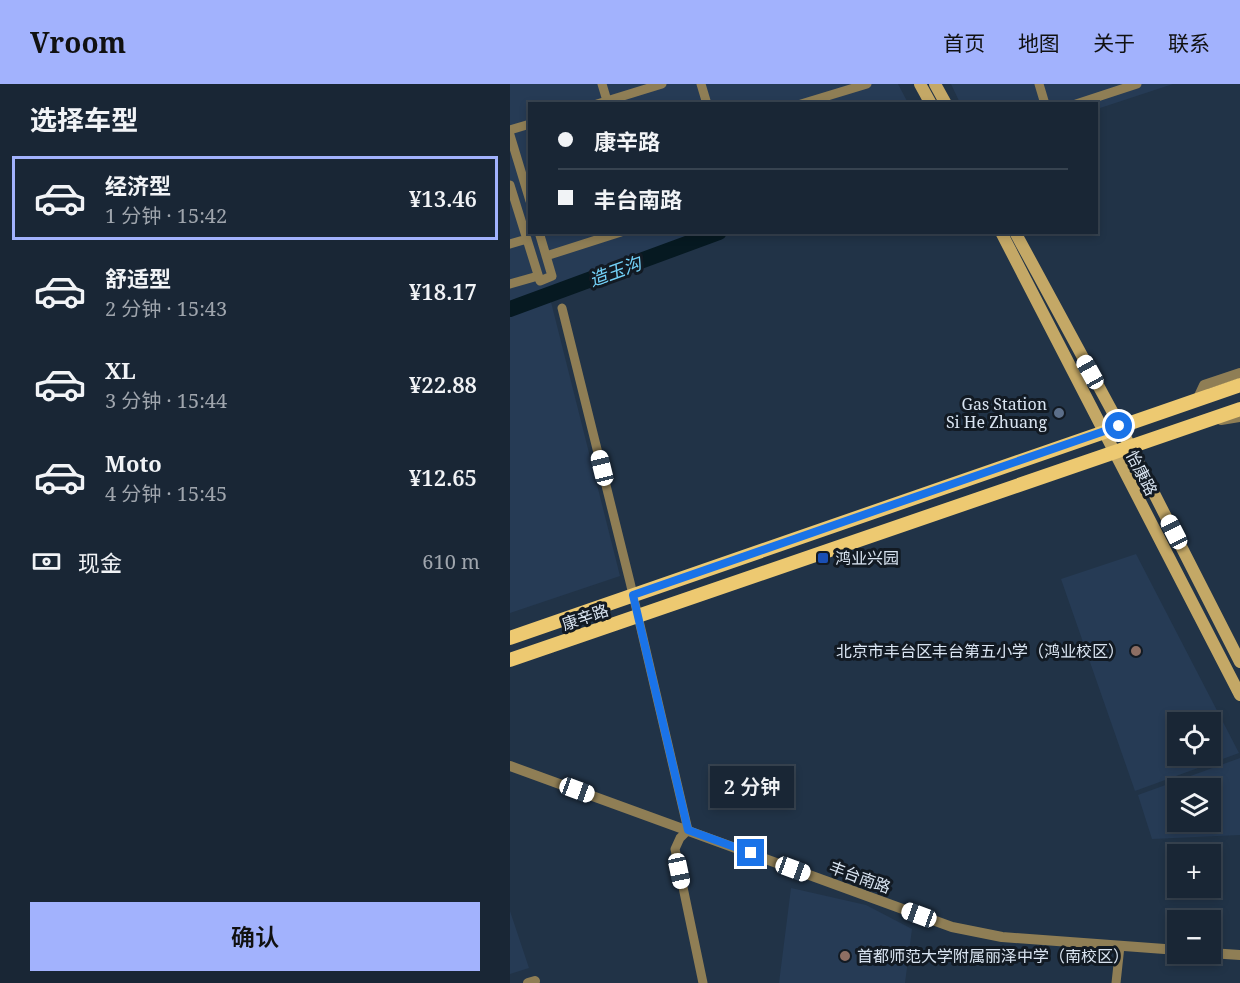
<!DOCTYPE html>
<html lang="zh">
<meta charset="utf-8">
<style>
body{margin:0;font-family:"Noto Serif","Noto Sans SC",serif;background:#263241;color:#f1f3f6;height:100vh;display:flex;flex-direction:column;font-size:22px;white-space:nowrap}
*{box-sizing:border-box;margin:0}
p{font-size:20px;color:#9fa5ad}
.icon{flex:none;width:33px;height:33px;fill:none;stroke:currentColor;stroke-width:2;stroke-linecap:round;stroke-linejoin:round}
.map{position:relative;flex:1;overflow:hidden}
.sheet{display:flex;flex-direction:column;background:#192635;width:510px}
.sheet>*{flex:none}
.banner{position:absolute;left:18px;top:18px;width:570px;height:132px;border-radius:0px;box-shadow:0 3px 9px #0003,0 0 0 2px #374350;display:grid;align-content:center;height:132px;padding:0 30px;background:#192635}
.controls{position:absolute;left:657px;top:628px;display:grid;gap:12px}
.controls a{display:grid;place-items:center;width:54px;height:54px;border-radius:0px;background:#192635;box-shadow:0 3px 9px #0003,0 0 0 2px #374350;font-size:30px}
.end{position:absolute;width:27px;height:27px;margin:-14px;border:8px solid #1a73e8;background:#fff;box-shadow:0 0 0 3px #fff}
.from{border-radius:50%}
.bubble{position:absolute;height:42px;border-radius:0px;background:#192635;box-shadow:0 3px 9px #0003,0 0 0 2px #374350;font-size:20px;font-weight:600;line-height:42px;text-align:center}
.car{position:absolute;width:18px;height:36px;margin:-18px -9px;border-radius:8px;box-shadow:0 0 4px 2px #0007;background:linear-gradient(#fff 24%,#345 0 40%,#fff 0 76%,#345 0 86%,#fff 0)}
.banner b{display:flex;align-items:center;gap:21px;height:57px;font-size:22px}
.banner b+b{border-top:2px solid #374350}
.banner i{width:15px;height:15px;background:#f1f3f6}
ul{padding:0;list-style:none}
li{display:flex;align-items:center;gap:18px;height:84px;margin:0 12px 9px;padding:0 18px;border:3px solid transparent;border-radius:0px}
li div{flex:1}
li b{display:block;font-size:22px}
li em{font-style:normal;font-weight:600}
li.selected{border-color:#a2b2fd}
li>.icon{width:54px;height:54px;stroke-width:1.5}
h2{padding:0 30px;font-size:27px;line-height:72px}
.pay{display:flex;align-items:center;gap:15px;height:66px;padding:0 30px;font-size:22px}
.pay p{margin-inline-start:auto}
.button{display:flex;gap:12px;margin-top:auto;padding:12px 30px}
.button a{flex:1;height:69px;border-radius:0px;background:#a2b2fd;color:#111;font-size:24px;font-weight:600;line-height:69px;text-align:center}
header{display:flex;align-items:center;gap:36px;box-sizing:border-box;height:84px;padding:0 30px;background:#a2b2fd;color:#111}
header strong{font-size:28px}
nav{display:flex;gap:33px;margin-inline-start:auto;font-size:21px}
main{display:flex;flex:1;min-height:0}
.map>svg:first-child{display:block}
</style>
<header>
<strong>Vroom</strong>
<nav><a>首页</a><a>地图</a><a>关于</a><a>联系</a></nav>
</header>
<main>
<section class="sheet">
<h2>选择车型</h2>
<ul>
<li class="selected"><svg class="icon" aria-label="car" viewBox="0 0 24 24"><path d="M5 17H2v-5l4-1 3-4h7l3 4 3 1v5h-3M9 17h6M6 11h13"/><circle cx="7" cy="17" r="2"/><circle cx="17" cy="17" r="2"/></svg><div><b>经济型</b><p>1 分钟 · 15:42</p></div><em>¥13.46</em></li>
<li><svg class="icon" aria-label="car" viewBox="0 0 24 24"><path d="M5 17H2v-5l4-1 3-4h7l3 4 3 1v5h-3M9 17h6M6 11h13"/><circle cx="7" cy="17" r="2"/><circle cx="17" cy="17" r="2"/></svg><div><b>舒适型</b><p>2 分钟 · 15:43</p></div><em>¥18.17</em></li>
<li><svg class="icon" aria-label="car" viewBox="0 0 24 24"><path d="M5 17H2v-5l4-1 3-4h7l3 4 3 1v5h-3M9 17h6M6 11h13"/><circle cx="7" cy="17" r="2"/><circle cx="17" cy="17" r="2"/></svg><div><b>XL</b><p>3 分钟 · 15:44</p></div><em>¥22.88</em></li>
<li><svg class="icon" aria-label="car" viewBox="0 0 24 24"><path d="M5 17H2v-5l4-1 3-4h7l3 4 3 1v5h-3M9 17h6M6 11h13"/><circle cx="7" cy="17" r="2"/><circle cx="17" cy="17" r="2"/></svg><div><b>Moto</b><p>4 分钟 · 15:45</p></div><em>¥12.65</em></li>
</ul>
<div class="pay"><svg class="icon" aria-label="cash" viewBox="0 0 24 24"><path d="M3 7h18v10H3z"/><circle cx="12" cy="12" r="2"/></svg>现金<p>610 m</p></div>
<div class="button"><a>确认</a></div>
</section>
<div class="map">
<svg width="730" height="899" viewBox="0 0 730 899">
<rect width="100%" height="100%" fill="#213347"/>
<path fill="#263b55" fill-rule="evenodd" d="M0,0H388L398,19L20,20V148L196,149L0,223Z
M441,0H663L587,25L586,20L450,19Z
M40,214L110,492L0,529V229Z
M626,470L729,669L625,707L551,495ZM668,639H700V672H668Z
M730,674V751L642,755L628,711ZM668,705H700V738H668Z
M281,804L356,821L402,845L395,899H269Z
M0,827L19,884L0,890Z"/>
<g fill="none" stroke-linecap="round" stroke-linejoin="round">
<path stroke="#061921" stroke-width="16" d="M0,225L209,148"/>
<path stroke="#8f7e55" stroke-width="9" d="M92,0L98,20
M191,0L197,20
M529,0L535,20
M87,20L152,0
M291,20L357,0
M566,20L627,0
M0,46L20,40
M0,51L20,117
M0,101L30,197L42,192L29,148
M0,160L17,155
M36,172L111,148
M0,200L28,192
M52,224L120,498L178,746L170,754L165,765L193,899
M606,899L610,862"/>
<path stroke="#8f7e55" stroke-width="10" d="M687,316L694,301L730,289
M711,336L730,333
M0,682L442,843L492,853L668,866
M700,869L730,871
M18,899L25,897"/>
<path stroke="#c4a866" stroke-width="12" d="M410,0L421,20
M425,0L436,20
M491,148L730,611
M505,148L602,327L730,578"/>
<path stroke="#edc971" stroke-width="14" d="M0,554L730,301
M0,576L730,325"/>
</g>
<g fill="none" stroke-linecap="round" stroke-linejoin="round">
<path stroke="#1a73e8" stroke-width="8" d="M241,769L178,746L123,511L609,342"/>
</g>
<circle fill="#5c6f8a" stroke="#121a23" stroke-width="2" cx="549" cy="329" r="6"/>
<rect fill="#1a4fb4" stroke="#121a23" stroke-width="2" x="307" y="468" width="12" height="12" rx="3"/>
<g fill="#8d6e63" stroke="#121a23" stroke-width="2">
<circle cx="626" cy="567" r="6"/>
<circle cx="335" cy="872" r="6"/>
</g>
<g text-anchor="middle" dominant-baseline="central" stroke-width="6" stroke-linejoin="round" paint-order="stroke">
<g font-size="16" fill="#d9e4f1" stroke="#121a23" text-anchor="end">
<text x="537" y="320">Gas Station<tspan x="537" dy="18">Si He Zhuang</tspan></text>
<text x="325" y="474" text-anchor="start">鸿业兴园</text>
<text x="614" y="567">北京市丰台区丰台第五小学（鸿业校区）</text>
<text x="347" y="872" text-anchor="start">首都师范大学附属丽泽中学（南校区）</text>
</g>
<g font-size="16" fill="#d9e4f1" stroke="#121a23">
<text transform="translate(632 389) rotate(63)">怡康路</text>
<text transform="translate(75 533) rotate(-19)">康辛路</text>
<text transform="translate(350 793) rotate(20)">丰台南路</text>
</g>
<g font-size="18" font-style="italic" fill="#73d1f8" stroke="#121a23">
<text transform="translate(105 187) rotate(-20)">造玉沟</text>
</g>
</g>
</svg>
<div class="controls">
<a><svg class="icon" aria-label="locate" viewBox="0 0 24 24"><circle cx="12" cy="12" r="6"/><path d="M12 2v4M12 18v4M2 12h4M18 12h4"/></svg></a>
<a><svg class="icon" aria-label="layers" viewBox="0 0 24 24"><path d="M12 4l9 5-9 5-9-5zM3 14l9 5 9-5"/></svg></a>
<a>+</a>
<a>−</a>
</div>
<i class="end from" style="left:609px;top:342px"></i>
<i class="end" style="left:241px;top:769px"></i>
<div class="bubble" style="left:200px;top:682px;width:84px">2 分钟</div>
<i class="car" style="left:580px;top:288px;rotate:331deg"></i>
<i class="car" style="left:92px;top:384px;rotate:346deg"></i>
<i class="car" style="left:664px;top:448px;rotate:333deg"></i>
<i class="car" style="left:67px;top:706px;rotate:110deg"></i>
<i class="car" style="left:283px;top:785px;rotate:110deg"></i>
<i class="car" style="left:169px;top:787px;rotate:168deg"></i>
<i class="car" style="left:409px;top:831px;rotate:290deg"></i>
<div class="banner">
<b><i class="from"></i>康辛路</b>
<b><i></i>丰台南路</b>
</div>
</div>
</main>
